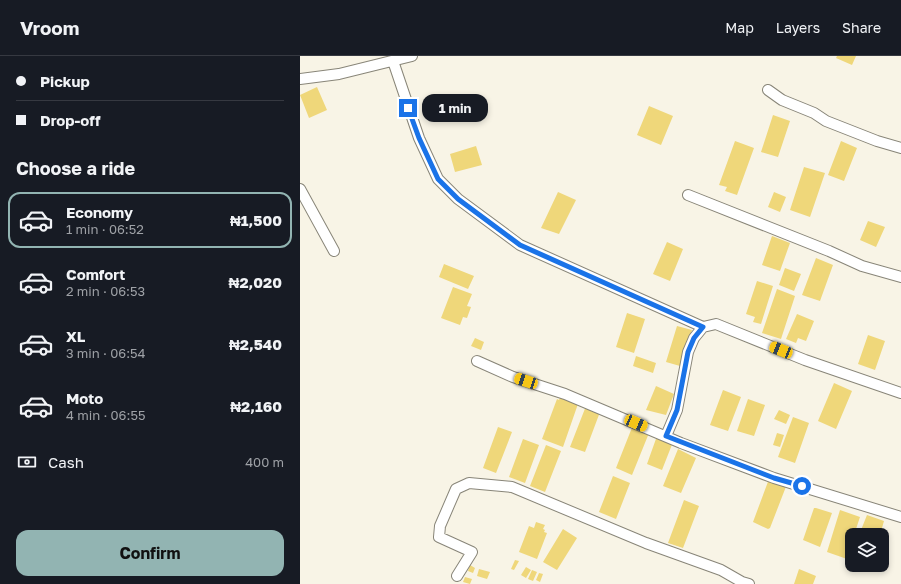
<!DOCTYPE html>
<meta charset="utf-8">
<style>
body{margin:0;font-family:"Golos Text",sans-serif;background:#20242c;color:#f1f3f6;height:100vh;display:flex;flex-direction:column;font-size:15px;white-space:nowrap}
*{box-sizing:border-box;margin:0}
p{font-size:13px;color:#9ea1a6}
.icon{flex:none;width:22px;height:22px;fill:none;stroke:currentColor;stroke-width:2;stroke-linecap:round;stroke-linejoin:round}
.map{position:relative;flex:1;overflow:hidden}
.side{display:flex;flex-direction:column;background:#171b24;width:300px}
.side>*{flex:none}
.banner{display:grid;align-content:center;height:88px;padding:0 16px;background:#171b24}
.tools{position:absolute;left:545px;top:472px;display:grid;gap:8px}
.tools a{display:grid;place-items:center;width:44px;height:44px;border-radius:8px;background:#171b24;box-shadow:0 2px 6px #0003;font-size:20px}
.end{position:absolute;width:18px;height:18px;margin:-9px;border:5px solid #1a73e8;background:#fff;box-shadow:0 0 0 2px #fff}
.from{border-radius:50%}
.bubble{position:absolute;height:28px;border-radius:12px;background:#171b24;box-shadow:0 2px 6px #0003;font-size:13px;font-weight:700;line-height:28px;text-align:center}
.car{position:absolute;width:12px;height:24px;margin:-12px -6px;border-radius:5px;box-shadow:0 0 3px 1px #0007;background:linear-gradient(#f5c518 24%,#345 0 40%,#f5c518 0 76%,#345 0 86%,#f5c518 0)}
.banner b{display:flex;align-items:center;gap:14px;height:38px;font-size:15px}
.banner b+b{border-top:1px solid #363941}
.banner i{width:10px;height:10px;background:#f1f3f6}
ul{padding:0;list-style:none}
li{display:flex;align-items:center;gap:12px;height:56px;margin:0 8px 6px;padding:0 8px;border:2px solid transparent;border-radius:12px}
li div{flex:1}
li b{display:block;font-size:15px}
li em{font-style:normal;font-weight:700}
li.active{border-color:#92b4b2}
li>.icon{width:36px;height:36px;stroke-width:1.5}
h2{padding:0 16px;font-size:18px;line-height:48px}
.pay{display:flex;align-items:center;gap:10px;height:44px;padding:0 16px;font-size:15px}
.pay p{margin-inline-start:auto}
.primary-button{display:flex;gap:8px;margin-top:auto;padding:8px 16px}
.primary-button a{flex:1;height:46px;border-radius:12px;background:#92b4b2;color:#111;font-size:16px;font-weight:700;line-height:46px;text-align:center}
header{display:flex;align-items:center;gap:24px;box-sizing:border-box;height:56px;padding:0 20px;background:#171b24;border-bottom:1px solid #363941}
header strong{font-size:19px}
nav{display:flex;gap:22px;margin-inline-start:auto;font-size:14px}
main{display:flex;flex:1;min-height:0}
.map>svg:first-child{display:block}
</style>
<header>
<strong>Vroom</strong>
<nav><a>Map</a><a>Layers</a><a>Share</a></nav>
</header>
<main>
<section class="side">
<div class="banner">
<b><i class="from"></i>Pickup</b>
<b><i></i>Drop-off</b>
</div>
<h2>Choose a ride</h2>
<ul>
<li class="active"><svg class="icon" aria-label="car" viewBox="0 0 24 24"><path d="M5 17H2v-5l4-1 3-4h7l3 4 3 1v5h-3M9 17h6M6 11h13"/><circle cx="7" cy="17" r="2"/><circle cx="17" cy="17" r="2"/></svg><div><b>Economy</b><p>1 min · 06:52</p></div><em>₦1,500</em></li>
<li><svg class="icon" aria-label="car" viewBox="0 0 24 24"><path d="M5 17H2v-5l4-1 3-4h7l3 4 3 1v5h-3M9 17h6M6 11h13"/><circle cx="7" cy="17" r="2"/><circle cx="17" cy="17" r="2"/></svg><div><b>Comfort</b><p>2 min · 06:53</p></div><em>₦2,020</em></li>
<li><svg class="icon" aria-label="car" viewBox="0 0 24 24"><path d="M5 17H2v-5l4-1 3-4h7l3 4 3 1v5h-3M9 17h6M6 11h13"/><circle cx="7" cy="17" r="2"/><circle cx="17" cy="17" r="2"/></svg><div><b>XL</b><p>3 min · 06:54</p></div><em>₦2,540</em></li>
<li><svg class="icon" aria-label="car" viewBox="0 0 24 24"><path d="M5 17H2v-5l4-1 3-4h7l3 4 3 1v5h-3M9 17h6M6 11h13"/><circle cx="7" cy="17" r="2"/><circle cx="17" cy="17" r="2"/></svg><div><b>Moto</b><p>4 min · 06:55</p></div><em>₦2,160</em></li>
</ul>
<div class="pay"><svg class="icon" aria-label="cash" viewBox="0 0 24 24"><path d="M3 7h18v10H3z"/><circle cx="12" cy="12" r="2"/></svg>Cash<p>400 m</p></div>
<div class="primary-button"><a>Confirm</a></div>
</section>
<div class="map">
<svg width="601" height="528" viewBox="0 0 601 528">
<rect width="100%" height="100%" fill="#f8f4e6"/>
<path fill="#efd77a" d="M537,0H556L552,9L536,2Z
M17,31L27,54L9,62L0,39Z
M349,50L373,60L361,89L337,79Z
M473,59L490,65L478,101L461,96Z
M435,85L454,92L437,139L425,135L427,131L419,129Z
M541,85L557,92L544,125L528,119Z
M176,90L182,109L155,116L150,98Z
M504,111L525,117L510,161L490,154Z
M258,136L276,144L259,178L241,172Z
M474,136L486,141L480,156L468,151Z
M568,165L585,171L576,191L560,184Z
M472,180L490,187L480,215L462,209Z
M367,186L383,193L370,225L353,218Z
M516,202L533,209L520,245L502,239Z
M144,208L174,220L168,233L139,221Z
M485,212L501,218L494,235L479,229Z
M457,225L473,230L461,268L453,266L455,261L446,258Z
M153,231L172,238L167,250L171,251L167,262L163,261L160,269L141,262Z
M477,233L495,240L481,283L462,277Z
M327,257L345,263L334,297L316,291Z
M497,258L514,265L506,285L498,282L496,287L486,283Z
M377,270L392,274L380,310L366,306Z
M568,279L585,285L575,314L558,308Z
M175,282L184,286L181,294L171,290Z
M336,300L356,307L353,317L333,310Z
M534,327L552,335L536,373L518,365Z
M356,330L374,338L366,359L346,354Z
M423,334L441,341L428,375L410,369Z
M261,339L279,345L263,391L242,383L257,343L259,344Z
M448,343L465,349L454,380L437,375Z
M286,350L300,356L285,396L270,391Z
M479,354L490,359L486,368L474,363Z
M493,361L509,367L495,407L478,401Z
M333,369L349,377L332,419L316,412Z
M198,371L212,376L196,417L183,412Z
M477,377L484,379L480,391L473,389Z
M357,380L373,386L362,414L347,408Z
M223,383L239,389L225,427L209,421Z
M246,389L261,395L245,436L230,430Z
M378,393L396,402L381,437L363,430Z
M313,420L330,427L316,463L299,456Z
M469,423L487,428L470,472L468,473L453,466Z
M384,444L399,450L383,492L368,487Z
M514,452H516L532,457L520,491L503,484Z
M540,454L560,461L554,479H552L551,492L547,503L527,496Z
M567,459L584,465L580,479H559Z
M236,466L245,469L243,473L245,474L244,476L247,477L237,503L219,496L229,470L234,472Z
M263,473L277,482L257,514L243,506Z
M215,504L219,505L214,514L211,513Z
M170,509L175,512L173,517L168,515Z
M226,511L231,514L226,522L221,519Z
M179,513L190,516L187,523L177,520Z
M499,513L516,520L513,528H494Z
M232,514L237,516L233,525L228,523Z
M239,517L243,518L240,526L236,524Z
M165,521L172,523L170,528L163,526Z"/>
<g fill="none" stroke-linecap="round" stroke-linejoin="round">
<g stroke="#888578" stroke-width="12">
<path id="minor" d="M93,5L119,82L138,123L158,143L220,189L403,271L416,268L505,304L601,337
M0,23L39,18L112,0
M468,34L482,44L514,57L526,65L577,85L601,92
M0,133L34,195
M388,139L529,195L562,210L601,221
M177,305L213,321L265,338L381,387L474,422L601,461
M366,380L377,354L388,296L394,282L403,271
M157,520L172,496L139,481L140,470L156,433L169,427L212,431L346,487L421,514L442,526L449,528"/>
</g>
<use href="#minor" stroke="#fff" stroke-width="10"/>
</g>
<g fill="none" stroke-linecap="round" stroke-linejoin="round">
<path stroke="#1a73e8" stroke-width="5" d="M108,52L119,82L138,123L158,143L220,189L403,271L394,282L388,296L377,354L366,380L474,422L502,430"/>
</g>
</svg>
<div class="tools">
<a><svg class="icon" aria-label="layers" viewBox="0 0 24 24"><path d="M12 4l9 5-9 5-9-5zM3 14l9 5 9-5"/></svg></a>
</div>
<i class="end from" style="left:502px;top:430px"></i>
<i class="end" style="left:108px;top:52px"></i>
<div class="bubble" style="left:122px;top:38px;width:66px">1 min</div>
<i class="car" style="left:481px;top:294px;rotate:292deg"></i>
<i class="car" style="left:226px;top:325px;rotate:288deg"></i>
<i class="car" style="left:336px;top:367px;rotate:113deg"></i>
</div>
</main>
